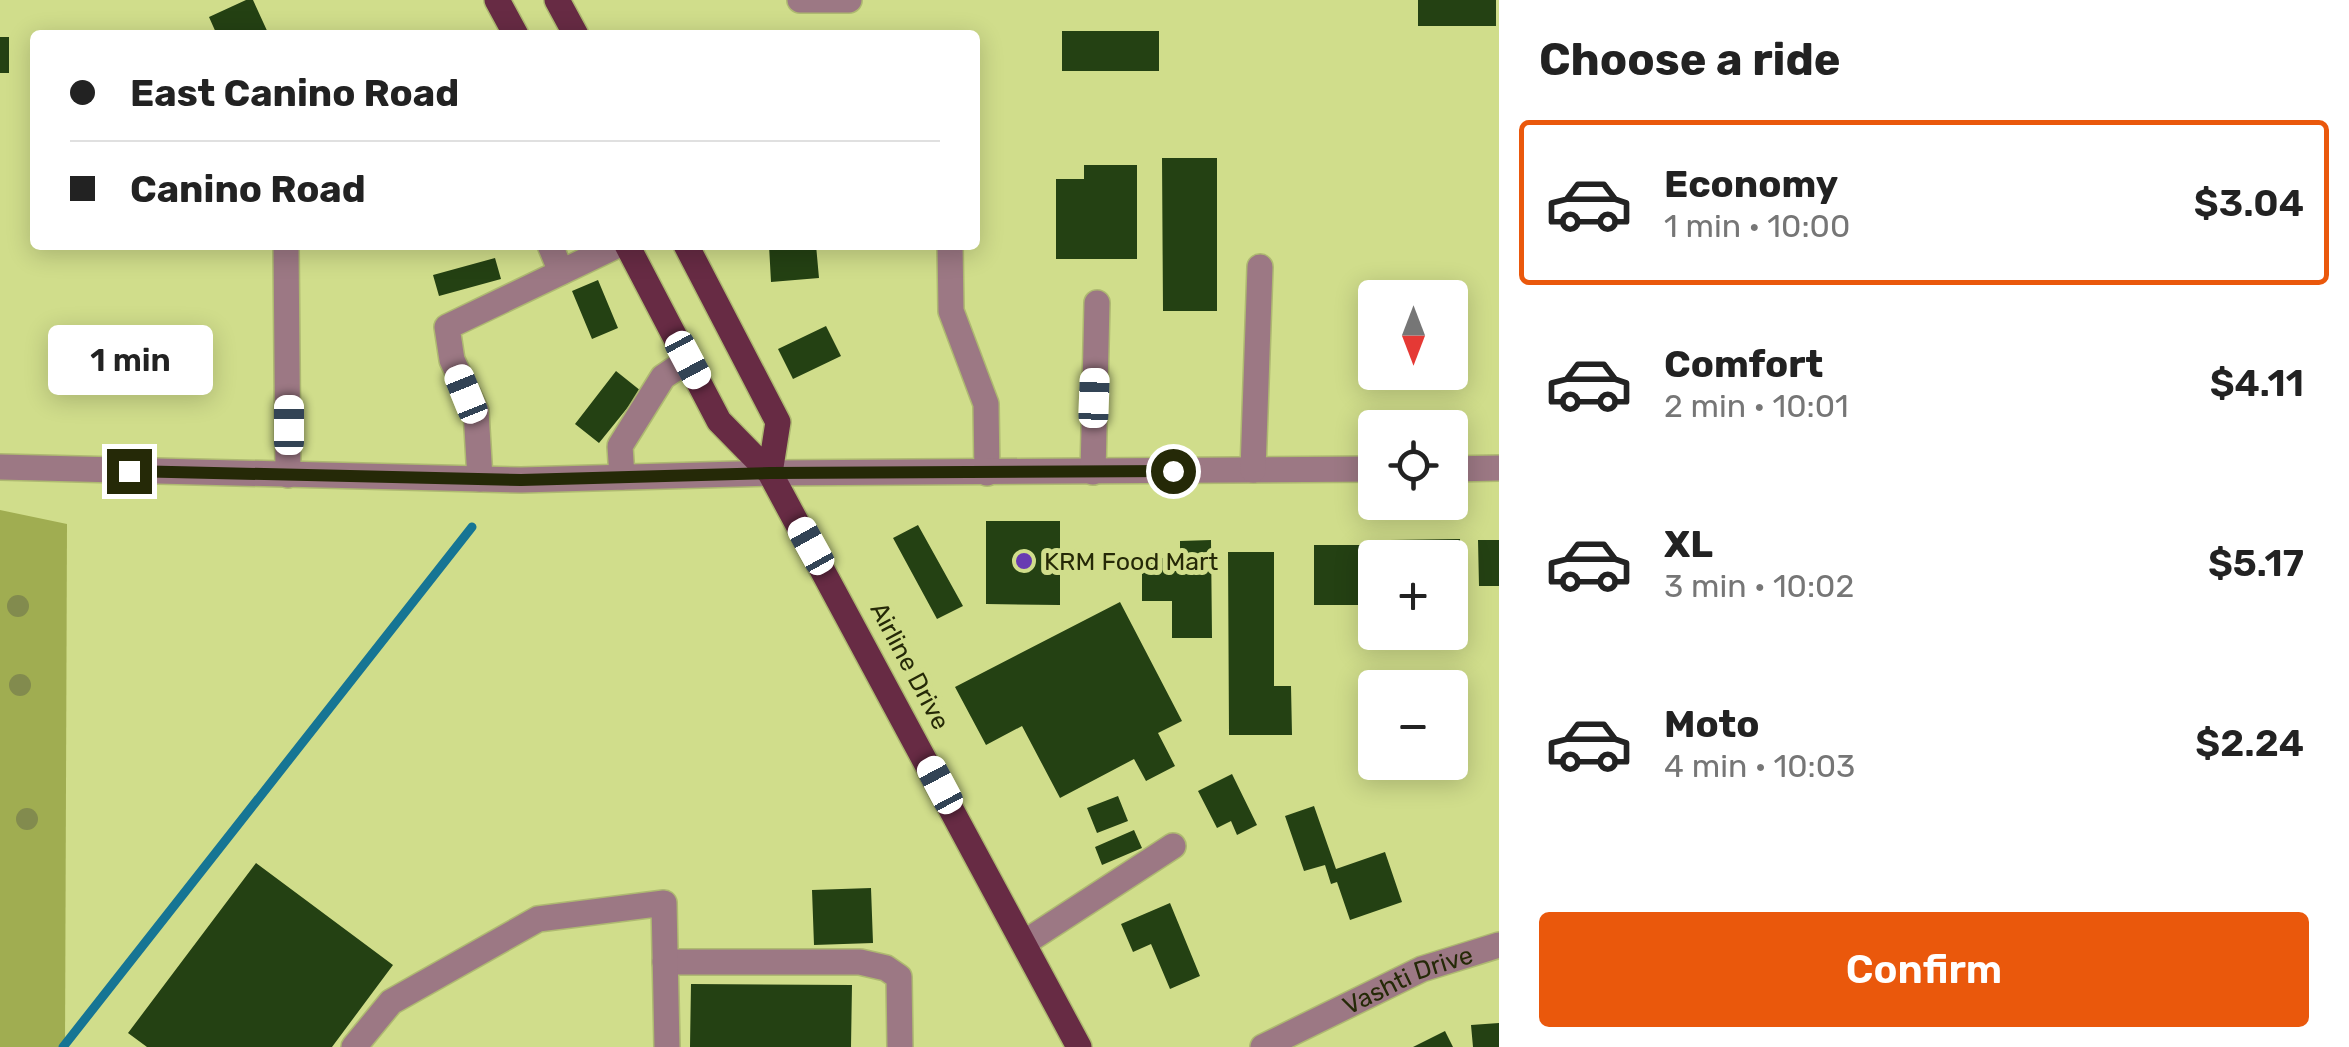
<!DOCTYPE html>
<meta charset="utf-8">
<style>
body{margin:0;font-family:Rubik,sans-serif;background:#f2f2f2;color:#222;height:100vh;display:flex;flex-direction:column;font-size:38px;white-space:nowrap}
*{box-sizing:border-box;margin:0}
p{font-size:32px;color:#767676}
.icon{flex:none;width:55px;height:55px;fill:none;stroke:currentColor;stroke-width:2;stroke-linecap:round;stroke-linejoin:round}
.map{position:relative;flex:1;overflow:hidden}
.panel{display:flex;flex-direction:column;background:#fff;width:850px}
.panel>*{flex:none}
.banner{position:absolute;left:30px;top:30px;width:950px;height:220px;border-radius:10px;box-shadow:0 5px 25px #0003;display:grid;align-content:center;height:220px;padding:0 40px;background:#fff}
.needle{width:65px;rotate:180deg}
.buttons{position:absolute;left:1358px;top:280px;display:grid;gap:20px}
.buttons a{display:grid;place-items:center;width:110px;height:110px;border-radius:10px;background:#fff;box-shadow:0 5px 25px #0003;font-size:50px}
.end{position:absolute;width:45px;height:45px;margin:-22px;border:12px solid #252907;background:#fff;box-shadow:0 0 0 5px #fff}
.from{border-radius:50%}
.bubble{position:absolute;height:70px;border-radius:10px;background:#fff;box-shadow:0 5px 25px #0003;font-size:32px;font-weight:600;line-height:70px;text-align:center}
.car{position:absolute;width:30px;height:60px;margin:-30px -15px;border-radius:12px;box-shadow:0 0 8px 2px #0007;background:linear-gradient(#fff 24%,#345 0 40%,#fff 0 76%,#345 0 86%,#fff 0)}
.banner b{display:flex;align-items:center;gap:35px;height:95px;font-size:38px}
.banner b+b{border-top:2px solid #e0e0e0}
.banner i{width:25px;height:25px;background:#222}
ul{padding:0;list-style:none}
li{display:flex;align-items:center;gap:30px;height:165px;margin:0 20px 15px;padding:0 20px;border:5px solid transparent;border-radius:10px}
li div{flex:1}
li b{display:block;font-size:38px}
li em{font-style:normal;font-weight:600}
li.on{border-color:#ea580c}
li>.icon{width:90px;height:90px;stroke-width:1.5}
h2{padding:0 40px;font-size:45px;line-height:120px}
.button{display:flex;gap:20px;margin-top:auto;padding:20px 40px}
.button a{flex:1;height:115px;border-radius:10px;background:#ea580c;color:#fff;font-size:40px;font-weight:600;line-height:115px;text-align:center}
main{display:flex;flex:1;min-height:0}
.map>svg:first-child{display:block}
</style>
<main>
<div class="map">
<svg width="1499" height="1047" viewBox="0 0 1499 1047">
<rect width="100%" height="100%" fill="#d0dd8b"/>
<path fill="#a0ad51" d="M0,510L67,524L65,1047H0Z"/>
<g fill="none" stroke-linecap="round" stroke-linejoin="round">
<path stroke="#167594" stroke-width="9" d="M63,1047L472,527"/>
</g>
<path fill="#244113" d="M246,0H253L269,35H217L209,17Z
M1418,0H1496V26H1418Z
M1062,31H1159V71H1062Z
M0,37H9V73H0Z
M1162,158H1217V311H1163Z
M1084,165H1137V259H1056V179H1084Z
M769,245H816L819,278L771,282Z
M495,258L501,279L439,296L433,275Z
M598,280L618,328L592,339L572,291Z
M826,326L841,356L793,379L778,349Z
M616,371L641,391L599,443L575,424Z
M986,521H1060V605L986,604Z
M918,525L963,606L937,619L893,538Z
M1460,539L1461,587L1450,588V558H1390V540Z
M1211,540L1212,638H1172V601H1142V558H1180V541Z
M1478,540H1499V586H1479Z
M1314,545H1377L1375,605H1314Z
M1228,552H1274V686H1291L1292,735H1229Z
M1120,602L1182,721L1158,733L1175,766L1146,781L1134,759L1060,798L1022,726L986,745L955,687Z
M1232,774L1257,825L1237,835L1231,821L1217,828L1198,791Z
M1118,796L1128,821L1097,833L1087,808Z
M1314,806L1336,869L1385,852L1402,902L1350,920L1337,882L1331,884L1325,865L1304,871L1285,816Z
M1134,830L1142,848L1102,865L1095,847Z
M256,863L393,965L332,1047H147L128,1033Z
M871,888L873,943L814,945L812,890Z
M1170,903L1200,976L1170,989L1151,944L1133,952L1121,924Z
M691,984L852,985L851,1047H690Z
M1499,1023V1047H1473L1471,1025Z
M1445,1031L1453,1047H1413Z"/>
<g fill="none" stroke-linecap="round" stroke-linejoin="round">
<g stroke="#aeb971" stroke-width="28">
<g id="minor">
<path d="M800,0H849"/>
<path d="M286,245L288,475"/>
<path d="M550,245L561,272"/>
<path d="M950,245L951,311L986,404L987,473"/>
<path d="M0,467L521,480L770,473L1375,469"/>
<path d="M1450,469L1499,468"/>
<path d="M1253,470L1260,267"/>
<path d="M1093,472L1097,303"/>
<path d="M622,477L620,446L663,377L688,360"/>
<path d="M480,479L476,411L452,360L447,327L618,245"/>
<path d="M1024,943L1173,846"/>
<path d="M665,962H860L886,968L899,977L900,1047"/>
<path d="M354,1047L391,1002L538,919L664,903L667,1047"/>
<path id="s1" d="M1263,1047L1422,969L1499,945"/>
</g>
</g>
<g stroke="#aeb971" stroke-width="28">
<path id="major" d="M497,0L516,35
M557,0L576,35
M627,245L719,421L770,473L1079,1047
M686,245L778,422L770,473"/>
</g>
<use href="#minor" stroke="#9c7884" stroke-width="25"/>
<use href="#major" stroke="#672b44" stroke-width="25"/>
</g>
<g fill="#828b4e">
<circle cx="18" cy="606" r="11"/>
<circle cx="20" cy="685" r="11"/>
<circle cx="27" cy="819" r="11"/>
</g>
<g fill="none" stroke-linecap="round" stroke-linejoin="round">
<path stroke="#252907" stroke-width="12" d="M129,471L521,480L770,473L1173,471"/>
</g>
<circle fill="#683bb2" stroke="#d0dd8b" stroke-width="4" cx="1024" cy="561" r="10"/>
<g text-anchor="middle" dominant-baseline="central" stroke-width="10" stroke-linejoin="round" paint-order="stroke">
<g font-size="25" fill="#252907" stroke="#d0dd8b" text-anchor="start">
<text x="1044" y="561">KRM Food Mart</text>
</g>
<g font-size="25" fill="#252907" stroke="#d0dd8b">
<text transform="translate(910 666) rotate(62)">Airline Drive</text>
<text stroke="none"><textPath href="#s1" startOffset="160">Vashti Drive</textPath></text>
</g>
</g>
</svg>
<div class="buttons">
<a><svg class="needle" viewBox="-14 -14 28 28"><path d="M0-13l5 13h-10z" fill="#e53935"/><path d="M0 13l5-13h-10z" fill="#767676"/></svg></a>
<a><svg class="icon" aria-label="locate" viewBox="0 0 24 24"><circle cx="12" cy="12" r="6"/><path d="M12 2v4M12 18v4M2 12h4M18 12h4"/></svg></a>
<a>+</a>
<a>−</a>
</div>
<i class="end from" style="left:1173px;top:471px"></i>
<i class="end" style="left:129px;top:471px"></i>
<div class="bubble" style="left:48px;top:325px;width:165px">1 min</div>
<i class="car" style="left:688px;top:360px;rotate:152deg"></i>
<i class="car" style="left:466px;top:394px;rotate:338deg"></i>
<i class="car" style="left:1094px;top:398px;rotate:2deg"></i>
<i class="car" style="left:289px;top:425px;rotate:0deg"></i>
<i class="car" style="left:811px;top:546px;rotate:331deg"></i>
<i class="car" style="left:940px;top:785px;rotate:332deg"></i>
<div class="banner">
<b><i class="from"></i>East Canino Road</b>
<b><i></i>Canino Road</b>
</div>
</div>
<section class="panel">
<h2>Choose a ride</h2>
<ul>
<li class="on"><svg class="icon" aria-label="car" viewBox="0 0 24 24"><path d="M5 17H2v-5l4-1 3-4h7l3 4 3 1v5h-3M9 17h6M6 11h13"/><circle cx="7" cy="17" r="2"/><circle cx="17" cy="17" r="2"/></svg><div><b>Economy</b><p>1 min · 10:00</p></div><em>$3.04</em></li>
<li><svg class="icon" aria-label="car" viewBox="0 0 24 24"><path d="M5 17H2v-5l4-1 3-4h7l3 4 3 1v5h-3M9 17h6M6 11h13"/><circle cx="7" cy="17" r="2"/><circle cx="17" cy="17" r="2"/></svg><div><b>Comfort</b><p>2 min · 10:01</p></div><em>$4.11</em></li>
<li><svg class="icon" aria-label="car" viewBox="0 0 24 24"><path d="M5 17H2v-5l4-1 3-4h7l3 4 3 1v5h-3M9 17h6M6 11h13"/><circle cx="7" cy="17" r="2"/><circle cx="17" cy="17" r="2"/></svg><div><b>XL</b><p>3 min · 10:02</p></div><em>$5.17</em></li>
<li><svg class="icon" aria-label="car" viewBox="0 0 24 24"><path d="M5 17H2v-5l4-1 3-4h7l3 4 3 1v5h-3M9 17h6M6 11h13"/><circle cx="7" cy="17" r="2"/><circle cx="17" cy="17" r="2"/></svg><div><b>Moto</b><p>4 min · 10:03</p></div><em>$2.24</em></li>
</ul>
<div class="button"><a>Confirm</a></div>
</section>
</main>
